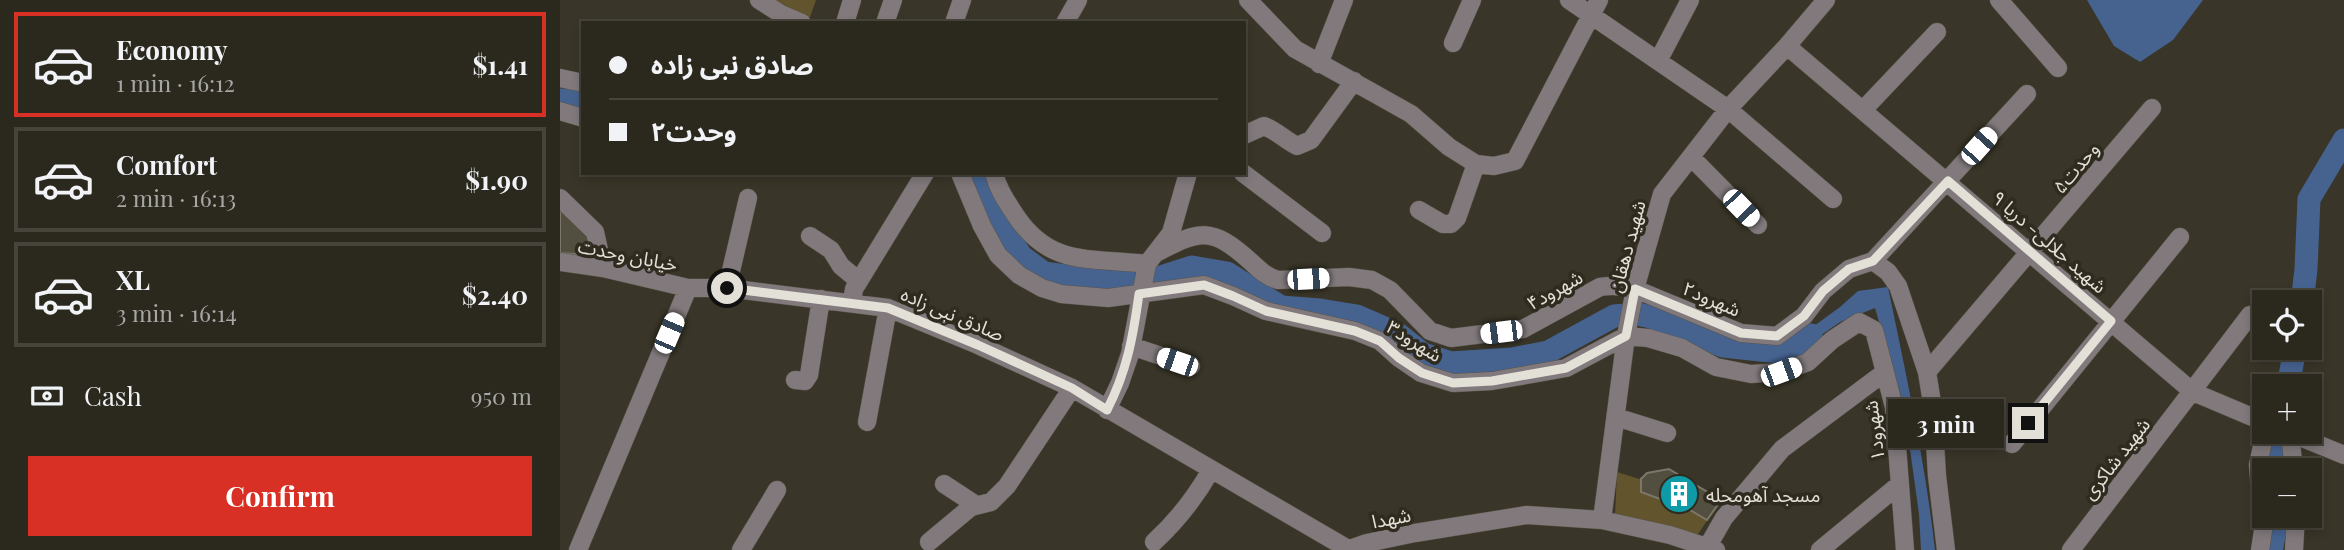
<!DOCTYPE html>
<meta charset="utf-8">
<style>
body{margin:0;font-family:"Playfair Display","Noto Sans Arabic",serif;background:#37342b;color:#f1f3f6;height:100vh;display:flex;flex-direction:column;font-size:26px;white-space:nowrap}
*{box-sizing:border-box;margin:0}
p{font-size:23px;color:#a6a6a4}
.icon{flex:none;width:38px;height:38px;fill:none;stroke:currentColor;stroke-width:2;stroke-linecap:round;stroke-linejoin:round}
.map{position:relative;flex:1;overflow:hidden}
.details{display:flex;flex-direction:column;background:#2b281e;width:560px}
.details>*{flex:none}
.top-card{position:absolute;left:21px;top:21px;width:665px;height:154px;border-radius:0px;box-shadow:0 4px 10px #0003,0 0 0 2px #47443c;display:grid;align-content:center;height:154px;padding:0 28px;background:#2b281e}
.buttons{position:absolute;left:1692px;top:290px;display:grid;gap:14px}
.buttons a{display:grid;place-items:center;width:70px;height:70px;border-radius:0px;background:#2b281e;box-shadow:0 4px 10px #0003,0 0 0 2px #47443c;font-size:35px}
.end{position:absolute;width:32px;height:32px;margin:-16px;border:9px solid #e3e0d8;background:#111;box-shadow:0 0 0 4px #111}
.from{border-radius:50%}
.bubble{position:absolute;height:49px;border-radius:0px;background:#2b281e;box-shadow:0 4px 10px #0003,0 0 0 2px #47443c;font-size:23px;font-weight:700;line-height:49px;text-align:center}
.car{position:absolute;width:21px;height:42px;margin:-21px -10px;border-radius:9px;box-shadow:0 0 5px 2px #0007;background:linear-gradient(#fff 24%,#345 0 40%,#fff 0 76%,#345 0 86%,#fff 0)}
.top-card b{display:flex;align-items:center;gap:24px;height:66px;font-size:26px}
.top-card b+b{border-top:2px solid #47443c}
.top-card i{width:18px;height:18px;background:#f1f3f6}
ul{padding:12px 0 0;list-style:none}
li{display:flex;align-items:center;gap:21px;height:105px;margin:0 14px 10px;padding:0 14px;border:4px solid #47443c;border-radius:0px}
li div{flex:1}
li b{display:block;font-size:26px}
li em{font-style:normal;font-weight:700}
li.active{border-color:#d93025}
li>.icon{width:63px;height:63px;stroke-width:1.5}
.pay{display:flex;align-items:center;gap:18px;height:77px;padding:0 28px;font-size:26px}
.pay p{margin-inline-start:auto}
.cta{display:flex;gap:14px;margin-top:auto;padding:14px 28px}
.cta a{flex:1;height:80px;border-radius:0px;background:#d93025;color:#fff;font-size:28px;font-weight:700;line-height:80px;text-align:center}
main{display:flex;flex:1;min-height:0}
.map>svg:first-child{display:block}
</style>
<main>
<section class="details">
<ul>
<li class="active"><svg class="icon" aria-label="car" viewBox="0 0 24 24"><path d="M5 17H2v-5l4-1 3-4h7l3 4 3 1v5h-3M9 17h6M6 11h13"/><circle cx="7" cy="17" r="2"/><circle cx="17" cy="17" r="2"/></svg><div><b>Economy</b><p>1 min · 16:12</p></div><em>$1.41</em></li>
<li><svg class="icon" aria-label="car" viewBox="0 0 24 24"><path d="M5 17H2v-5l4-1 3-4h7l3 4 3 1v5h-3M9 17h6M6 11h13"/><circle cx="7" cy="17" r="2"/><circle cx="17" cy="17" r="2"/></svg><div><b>Comfort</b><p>2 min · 16:13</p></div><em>$1.90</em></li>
<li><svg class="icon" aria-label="car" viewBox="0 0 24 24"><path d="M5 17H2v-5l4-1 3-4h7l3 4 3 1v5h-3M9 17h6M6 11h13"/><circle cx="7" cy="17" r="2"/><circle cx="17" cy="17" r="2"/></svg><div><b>XL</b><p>3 min · 16:14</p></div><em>$2.40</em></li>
</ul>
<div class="pay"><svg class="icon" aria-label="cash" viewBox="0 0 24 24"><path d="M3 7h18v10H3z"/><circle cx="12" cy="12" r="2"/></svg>Cash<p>950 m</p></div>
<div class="cta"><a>Confirm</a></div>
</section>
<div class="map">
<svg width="1784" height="550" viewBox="0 0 1784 550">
<rect width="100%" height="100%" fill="#393528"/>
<path fill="#62542d" d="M207,0H256L250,17L234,15Z
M1109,469L1161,500L1136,537L1055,516L1057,472L1079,479L1087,473Z"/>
<path fill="#466390" d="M1527,0H1643L1613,40L1580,62L1554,46Z
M1328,287C1346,374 1365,461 1375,550H1361L1359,514L1344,406L1315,308L1280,322L1227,359L1228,345L1280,307L1298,291Z
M1708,440L1722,446L1723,471H1706Z
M1704,516H1726L1727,529L1723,550H1704Z"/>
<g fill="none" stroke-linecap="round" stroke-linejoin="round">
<path stroke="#466390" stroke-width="23" d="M0,100H23
M417,173L419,183L441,224L461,256L484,273L550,282L601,277L632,267L667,273L721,307L760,310L797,316L838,334L863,354L891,363L952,359L988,352L1054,316L1078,314L1091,317L1163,346L1228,353L1251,335
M1742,303L1746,269L1749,199L1784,140
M1728,387L1735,348
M1714,471L1719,432"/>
</g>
<path fill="#524e40" stroke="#7c7768" stroke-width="2" d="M0,210L35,241L30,255L0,253Z
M1109,469L1161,500L1147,520L1108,497L1100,499L1081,492V479L1087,473Z"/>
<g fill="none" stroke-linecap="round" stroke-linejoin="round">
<g stroke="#585448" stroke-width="19">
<path id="minor" d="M199,0L221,14L242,23
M688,0L735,49L851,114L889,147L916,164L934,166L955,161L1039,0
M1009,0L1168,109L1273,199
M1439,0L1498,68
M285,23L292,0
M325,23L333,0
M394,23L402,0
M505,23L518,0
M893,43L912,0
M1227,46L1633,392L1704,422
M1098,61L1130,0
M759,64L784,0
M0,78L23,83
M1303,110L1377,32
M0,111L23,118
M684,135L704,126C717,131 725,140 737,146L751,140L794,81
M1131,157L1198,225
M400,173L422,226L438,255L459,275L482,288L501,294L548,298L644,285L673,296L706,311L795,331L820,341L839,358L861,373L893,383L932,381L1006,368L1066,336
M434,173C438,190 447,202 456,216C491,268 532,257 587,264
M683,173L762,233
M0,198L35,232L43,268
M859,210L883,224H891L897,218L916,164
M250,236L271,250L281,266L299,281
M596,253C640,230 651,226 690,261C699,269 706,277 718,280L789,277L812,280L830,290L870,331L891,338L963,329L1040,287C1053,285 1063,286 1075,289L1181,333L1217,336L1244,316L1263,291L1289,269L1313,261L1467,94
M1313,261L1328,272L1338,286L1367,372L1373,409L1377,476L1386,550
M0,262L43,268L128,288H167L328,308L418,345L512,388L788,549
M167,288L188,198
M292,302L294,289L299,281L365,173
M1066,336L1088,338L1122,348L1156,367L1191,374L1221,372L1248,362L1272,340L1299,322L1314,330L1334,407L1345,550
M571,346L631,366
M1367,372L1592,108
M235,380L245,381L249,375L261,299
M547,410L560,383L570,354L587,264L611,233L628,173
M1056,417L1107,433
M307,422L328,308
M1728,432L1784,455
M1730,433L1734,471
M1452,444L1620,237
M384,484L416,505
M1042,520L1066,336L1075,289L1102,194L1168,109L1227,46L1266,0
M369,542L411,507L431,502L447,486L512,388
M594,542C618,520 635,498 651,470
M1148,546L1164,518L1222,449L1325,372
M18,550L128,288
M181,550L217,490
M787,550L807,543L855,533L967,515L1042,520L1110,535L1156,550
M1260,550L1340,484
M1511,550L1690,315
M1700,550L1703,531L1698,465L1705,432
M1734,550L1736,516"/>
</g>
<use href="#minor" stroke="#81797b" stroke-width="18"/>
</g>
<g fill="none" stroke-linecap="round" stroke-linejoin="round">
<path stroke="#e3e0d8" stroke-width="9" d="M167,288L328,308L418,345L512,388L547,410C567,371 573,337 579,294L644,285L673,296L706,311L795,331L820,341L839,358L862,373L893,383L932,381L1006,368L1066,336L1075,289L1181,333L1217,336L1244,316L1263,291L1289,269L1313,261L1388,181L1551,321L1468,423"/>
</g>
<defs>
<g id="building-disc" transform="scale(2.0125)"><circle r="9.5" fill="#0f9aa8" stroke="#2f2b1f"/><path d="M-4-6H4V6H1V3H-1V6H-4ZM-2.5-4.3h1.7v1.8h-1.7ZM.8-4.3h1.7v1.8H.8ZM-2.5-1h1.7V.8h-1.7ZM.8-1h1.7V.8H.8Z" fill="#fff"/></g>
</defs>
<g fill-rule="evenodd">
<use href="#building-disc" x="1119" y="494"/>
</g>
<g text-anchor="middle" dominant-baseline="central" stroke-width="7" stroke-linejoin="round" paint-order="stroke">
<g font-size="19" fill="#e3e0d8" stroke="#2f2b1f">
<text transform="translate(1515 167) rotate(-50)">وحدت۵</text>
<text transform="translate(1490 241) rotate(41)">شهید جلالی- دریا ۹</text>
<text transform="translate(1066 246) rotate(-75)">شهید دهقان</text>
<text transform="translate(68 254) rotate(11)">خیابان وحدت</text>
<text transform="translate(994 289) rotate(-29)">شهرود۴</text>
<text transform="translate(1152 298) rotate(23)">شهرود۲</text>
<text transform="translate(393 313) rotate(23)">صادق نبی زاده</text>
<text transform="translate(855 340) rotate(32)">شهرود۳</text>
<text transform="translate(1313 431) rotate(-97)">شهرود۱</text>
<text transform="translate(1555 458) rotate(-52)">شهید شاکری</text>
<text transform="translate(831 517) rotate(-11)">شهدا</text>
</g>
<g font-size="19" fill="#e3e0d8" stroke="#2f2b1f" text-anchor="start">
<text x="1146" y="494">مسجد آهومحله</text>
</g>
</g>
</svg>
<div class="buttons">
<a><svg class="icon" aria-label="locate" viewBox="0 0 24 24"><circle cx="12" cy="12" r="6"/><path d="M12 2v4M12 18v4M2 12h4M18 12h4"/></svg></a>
<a>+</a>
<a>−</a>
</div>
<i class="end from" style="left:167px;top:288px"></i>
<i class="end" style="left:1468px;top:423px"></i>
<div class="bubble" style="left:1328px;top:399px;width:116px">3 min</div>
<i class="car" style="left:1419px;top:146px;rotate:42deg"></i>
<i class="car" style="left:1181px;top:208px;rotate:136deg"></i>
<i class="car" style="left:748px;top:279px;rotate:87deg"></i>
<i class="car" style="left:941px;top:332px;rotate:263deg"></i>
<i class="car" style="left:109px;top:333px;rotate:23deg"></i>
<i class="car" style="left:617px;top:362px;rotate:289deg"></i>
<i class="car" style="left:1221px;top:372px;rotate:70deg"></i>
<div class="top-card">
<b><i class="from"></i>صادق نبی زاده</b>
<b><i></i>وحدت۲</b>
</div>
</div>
</main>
